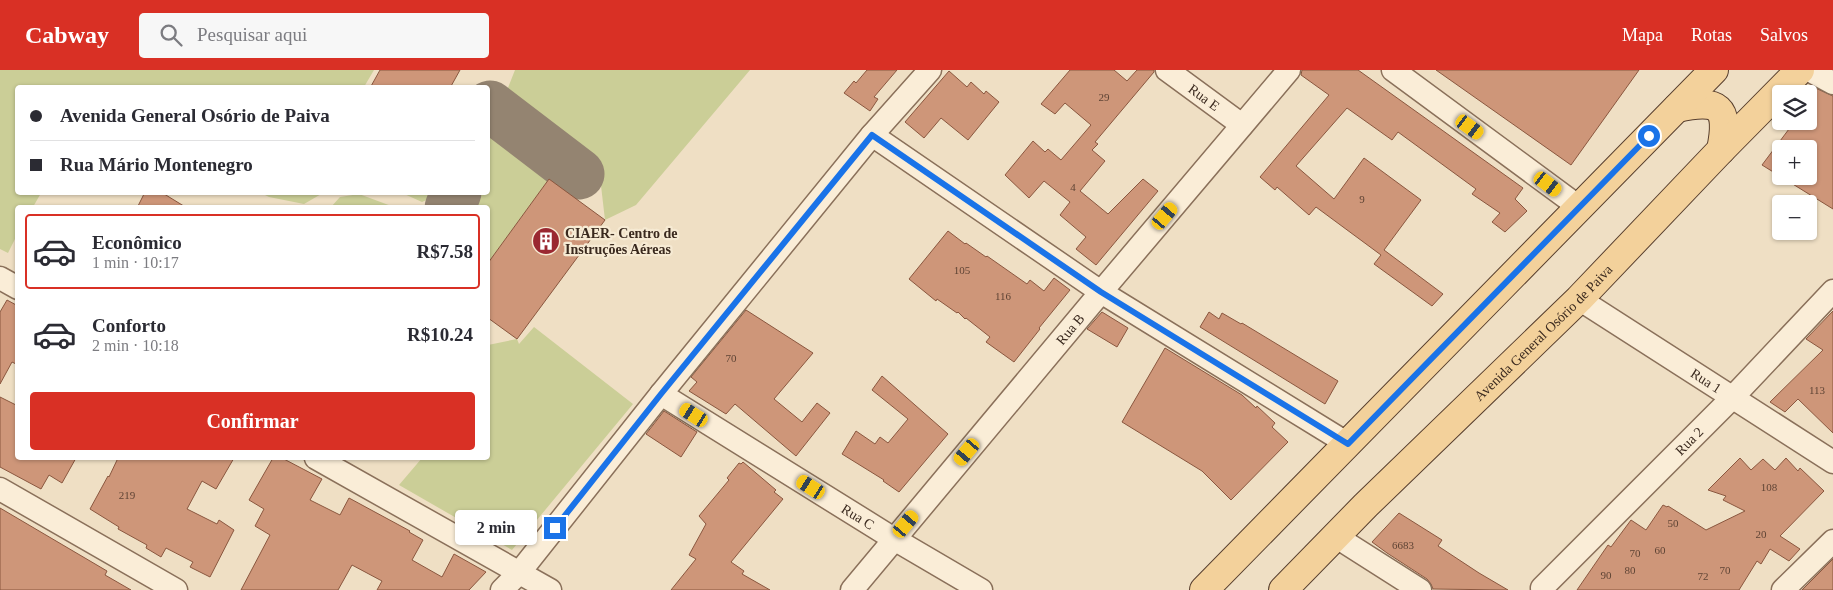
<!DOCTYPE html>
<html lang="pt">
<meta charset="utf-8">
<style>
body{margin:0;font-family:"Times New Roman",serif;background:#f7f7f7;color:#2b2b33;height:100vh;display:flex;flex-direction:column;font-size:19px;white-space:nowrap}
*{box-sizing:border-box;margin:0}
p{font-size:16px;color:#7c7c81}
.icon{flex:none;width:28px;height:28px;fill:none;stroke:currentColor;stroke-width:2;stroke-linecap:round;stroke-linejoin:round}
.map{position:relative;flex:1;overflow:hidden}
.panel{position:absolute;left:15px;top:135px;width:475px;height:255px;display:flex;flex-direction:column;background:#fff;border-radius:5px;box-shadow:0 1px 4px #0004}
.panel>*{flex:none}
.banner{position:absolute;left:15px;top:15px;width:475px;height:110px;border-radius:5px;box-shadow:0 1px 4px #0004;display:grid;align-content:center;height:110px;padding:0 15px;background:#fff}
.buttons{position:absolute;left:1772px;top:15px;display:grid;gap:10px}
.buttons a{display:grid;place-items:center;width:45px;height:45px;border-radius:5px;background:#fff;box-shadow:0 1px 4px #0004;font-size:25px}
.end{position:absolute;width:22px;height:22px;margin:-11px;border:6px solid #1a73e8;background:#fff;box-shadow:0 0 0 2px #fff}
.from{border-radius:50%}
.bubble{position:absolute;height:35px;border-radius:5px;background:#fff;box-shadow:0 1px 4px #0004;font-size:16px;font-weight:700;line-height:35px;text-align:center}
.car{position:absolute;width:15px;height:30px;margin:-15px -8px;border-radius:6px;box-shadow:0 0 4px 1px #0007;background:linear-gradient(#f5c518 24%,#345 0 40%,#f5c518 0 76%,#345 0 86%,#f5c518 0)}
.banner b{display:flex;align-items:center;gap:18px;height:48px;font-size:19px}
.banner b+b{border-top:1px solid #e1e1e2}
.banner i{width:12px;height:12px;background:#2b2b33}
ul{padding:9px 0 0;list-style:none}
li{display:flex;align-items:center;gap:15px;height:75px;margin:0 10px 8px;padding:0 5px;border:2px solid transparent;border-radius:5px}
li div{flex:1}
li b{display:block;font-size:19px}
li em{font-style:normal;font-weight:700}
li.selected{border-color:#d93025}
li>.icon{width:45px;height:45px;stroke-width:1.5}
.cta{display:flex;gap:10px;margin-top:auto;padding:10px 15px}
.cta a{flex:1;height:58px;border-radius:5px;background:#d93025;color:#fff;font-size:20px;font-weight:700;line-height:58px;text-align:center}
header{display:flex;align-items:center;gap:30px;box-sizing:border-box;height:70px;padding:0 25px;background:#d93025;color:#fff}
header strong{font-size:24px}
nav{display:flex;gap:28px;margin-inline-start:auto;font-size:18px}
.search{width:350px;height:45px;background:#f7f7f7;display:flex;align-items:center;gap:12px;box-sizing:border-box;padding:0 18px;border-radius:5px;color:#7c7c81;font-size:19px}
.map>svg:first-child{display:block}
</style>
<header>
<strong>Cabway</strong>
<div class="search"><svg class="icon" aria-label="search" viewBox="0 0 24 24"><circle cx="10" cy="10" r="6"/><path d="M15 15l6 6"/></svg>Pesquisar aqui</div>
<nav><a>Mapa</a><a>Rotas</a><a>Salvos</a></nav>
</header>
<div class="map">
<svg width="1833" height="520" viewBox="0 0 1833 520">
<rect width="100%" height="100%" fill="#efdfc4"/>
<path fill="#cbce97" d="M0,0H374L364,17L18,18V122L41,123L33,137L18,138L17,165L8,183L0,179Z
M515,0H750L636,135L605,150L600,107L511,41L504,28Z
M495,52H500L556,94L546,109H549L488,193V138H462L467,123L488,122V70Z
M445,122L422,132L402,123V122Z
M261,123H323L304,134L269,127Z
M359,124L394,137H331L340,127Z
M534,257L633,334L512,480L399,415L422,388H488V275L517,269L519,274Z"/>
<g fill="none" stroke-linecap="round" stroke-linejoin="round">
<path stroke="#948471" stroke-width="51" d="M490,36L579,104
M450,138L456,122"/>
</g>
<path fill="#ce9679" stroke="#8a573f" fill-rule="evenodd" d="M380,0H460L450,18H370Z
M867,0H897L874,27L878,29L870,41L844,23L854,11L856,13Z
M1070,0H1114L1127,11L1137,0H1154V2L1095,72L1098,74L1092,80L1105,91L1080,121L1108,144L1143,109L1158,121L1096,195L1076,179L1086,167L1060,145L1070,132L1044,111L1029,128L1005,105L1033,71L1045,82L1048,79L1061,90L1091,55L1065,33L1055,44L1041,34Z
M1302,0H1358L1523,118L1515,129L1527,141L1505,162L1492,152L1500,143L1472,124L1476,119L1398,62L1392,70L1347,38L1296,96L1334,129L1364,88L1421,130L1384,180L1443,224L1432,236L1374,194L1381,185L1316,137L1309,145L1277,117L1275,120L1260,107L1329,25L1301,5Z
M1436,0H1639L1571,95Z
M949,1L967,17L971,12L984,24L986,21L999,32L968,70L941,48L924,68L905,52Z
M1811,16L1833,26V139L1762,95L1795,51H1809V24H1804ZM1781,79H1809V106H1781Z
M549,109L605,150L517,269L488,248V193Z
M145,122H161L187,138H137Z
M948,161L965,174L966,173L986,187L987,186L1027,214L1030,210L1044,221L1054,208L1070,220L1039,258L1040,259L1014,292L986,272L990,267L966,248L965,249L958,242L957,243L937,229L936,231L909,209Z
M7,230L18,236V295L12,292L0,314V242Z
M746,240L813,283L774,329L802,352L817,333L830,343L796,386L735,334L726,344L689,321L697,312L691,307Z
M1833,241V363L1798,329L1785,342L1770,332L1823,280L1806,269Z
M1102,242L1128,258L1117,277L1087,259Z
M1209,242L1219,249L1222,243L1241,254L1242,253L1338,311L1325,334L1200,257Z
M1165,278L1242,325L1256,338L1257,336L1275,353L1272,357L1288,372L1231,430L1202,401L1122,352Z
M882,306L948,364L899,422L883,411L884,410L842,384L856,361L875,374L880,367L888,373L908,349L872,320Z
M0,327L18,336V388H76L62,413L49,405L41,419L0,397Z
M664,341L697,362L681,387L646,364Z
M118,388H234L216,419L202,411L187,439L217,454L219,450L234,460L210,507L190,497L193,492L166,478L161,487L146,478L147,475L118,459L119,457L90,439L108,406L109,407Z
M273,388H282L322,409L310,430L340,445L349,428L410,461L409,462L423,470L412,490L442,507L454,484L486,502L469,520H377L382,511L352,495L338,520H241L270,465L255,456L264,439L249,430Z
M1740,388L1751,400L1763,389L1775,400L1786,388L1798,401L1800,398L1824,421L1780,466L1800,479L1789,491L1770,479L1761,494L1757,491L1739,520H1577L1608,475L1611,477L1631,450L1646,460L1663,435L1667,437L1668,436L1706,460L1745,441L1723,430L1726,426L1708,420Z
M743,392L776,420L774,422L783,429L731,492L744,501L742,504L770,520H671L696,489L689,485L706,454L699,446L729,410L727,408L739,393L741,394Z
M0,438L107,501L105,505L131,520H0Z
M1399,443L1442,470L1438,476L1479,503L1508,520L1433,519L1431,514L1427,509L1387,483L1372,472Z
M1833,489V520H1802Z"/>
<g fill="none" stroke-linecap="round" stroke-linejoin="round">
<g stroke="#8a705a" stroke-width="25">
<g id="minor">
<path id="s1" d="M1167,0L1242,55"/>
<path d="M1393,0L1579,137"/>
<path d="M1809,0L1833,13"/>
<path d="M872,65L1101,222L1348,374"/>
<path d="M0,208L18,218"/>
<path id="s2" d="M1579,229L1833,392"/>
<path id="s3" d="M661,324L894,469L981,520"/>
<path d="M316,388L550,520"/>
<path d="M0,419L176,520"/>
<path d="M1335,466L1420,520"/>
<path id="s4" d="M1542,518L1732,328L1833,221"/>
<path d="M502,520L519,503L661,324L872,65L930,0"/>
<path id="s5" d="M852,520L1101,222L1289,0"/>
<path d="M1783,520L1833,471"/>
</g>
</g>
<g stroke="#583f2e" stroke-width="30">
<g id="primary">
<path d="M1677,38C1719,29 1730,36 1721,80"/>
<path d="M1204,520L1714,0"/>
<path id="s6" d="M1283,520L1366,435L1579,229L1721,80L1800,0"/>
</g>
</g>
<use href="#minor" stroke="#faedd7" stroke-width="22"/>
<use href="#primary" stroke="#f3d19b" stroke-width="28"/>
</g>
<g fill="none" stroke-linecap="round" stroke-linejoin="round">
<path stroke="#1a73e8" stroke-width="6" d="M555,458L661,324L872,65L1101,222L1348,374L1649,66"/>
</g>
<defs>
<g id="building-disc" transform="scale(1.4375)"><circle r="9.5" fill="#9a2831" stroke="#f6ead3"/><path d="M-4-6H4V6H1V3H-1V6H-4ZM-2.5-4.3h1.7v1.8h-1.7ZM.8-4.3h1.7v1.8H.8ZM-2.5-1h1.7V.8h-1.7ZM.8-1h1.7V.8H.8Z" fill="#fff"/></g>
</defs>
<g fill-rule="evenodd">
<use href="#building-disc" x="546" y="171"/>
</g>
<g text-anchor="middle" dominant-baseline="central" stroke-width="4.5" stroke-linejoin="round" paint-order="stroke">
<g font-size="11" fill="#5f4435">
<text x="1104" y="27">29</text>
<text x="1073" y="117">4</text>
<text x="1362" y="129">9</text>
<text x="962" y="200">105</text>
<text x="1003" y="226">116</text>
<text x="731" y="288">70</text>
<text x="1817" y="320">113</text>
<text x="1769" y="417">108</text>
<text x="127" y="425">219</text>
<text x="1673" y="453">50</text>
<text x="1761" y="464">20</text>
<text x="1403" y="475">6683</text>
<text x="1660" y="480">60</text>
<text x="1635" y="483">70</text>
<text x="1630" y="500">80</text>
<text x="1725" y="500">70</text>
<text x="1606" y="505">90</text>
<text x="1703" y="506">72</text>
</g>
<g font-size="14" fill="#3a291e" stroke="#f6ead3">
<text stroke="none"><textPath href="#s1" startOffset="46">Rua E</textPath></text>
<text stroke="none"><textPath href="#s5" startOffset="340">Rua B</textPath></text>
<text stroke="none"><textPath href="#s6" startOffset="366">Avenida General Osório de Paiva</textPath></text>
<text stroke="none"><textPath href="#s2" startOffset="151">Rua 1</textPath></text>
<text stroke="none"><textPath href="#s4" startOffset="208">Rua 2</textPath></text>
<text stroke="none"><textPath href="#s3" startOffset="232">Rua C</textPath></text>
</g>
<g font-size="14" font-weight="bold" fill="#3a291e" stroke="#f6ead3" text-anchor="start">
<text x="565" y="163">CIAER- Centro de<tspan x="565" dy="16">Instruções Aéreas</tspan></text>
</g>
</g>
</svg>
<div class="buttons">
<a><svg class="icon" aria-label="layers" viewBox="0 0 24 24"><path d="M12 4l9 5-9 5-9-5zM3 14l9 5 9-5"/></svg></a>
<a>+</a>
<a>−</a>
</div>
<i class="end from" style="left:1649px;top:66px"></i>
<i class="end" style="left:555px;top:458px"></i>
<div class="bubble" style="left:455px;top:440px;width:82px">2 min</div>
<i class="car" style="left:1470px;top:57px;rotate:126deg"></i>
<i class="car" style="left:1548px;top:114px;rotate:127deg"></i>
<i class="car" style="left:1165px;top:146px;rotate:40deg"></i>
<i class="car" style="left:694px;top:345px;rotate:302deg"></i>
<i class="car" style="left:967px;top:382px;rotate:220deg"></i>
<i class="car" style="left:811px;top:417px;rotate:302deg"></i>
<i class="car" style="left:906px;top:454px;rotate:40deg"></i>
<div class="banner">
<b><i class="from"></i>Avenida General Osório de Paiva</b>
<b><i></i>Rua Mário Montenegro</b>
</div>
<section class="panel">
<ul>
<li class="selected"><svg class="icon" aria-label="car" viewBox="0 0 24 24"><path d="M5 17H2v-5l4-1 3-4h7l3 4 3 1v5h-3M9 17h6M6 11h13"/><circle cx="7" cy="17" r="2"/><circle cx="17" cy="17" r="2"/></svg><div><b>Econômico</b><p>1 min · 10:17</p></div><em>R$7.58</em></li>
<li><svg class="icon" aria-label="car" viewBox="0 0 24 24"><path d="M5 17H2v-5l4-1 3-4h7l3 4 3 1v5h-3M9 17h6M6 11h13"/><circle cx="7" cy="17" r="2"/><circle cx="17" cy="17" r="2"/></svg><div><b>Conforto</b><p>2 min · 10:18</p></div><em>R$10.24</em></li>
</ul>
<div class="cta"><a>Confirmar</a></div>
</section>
</div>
